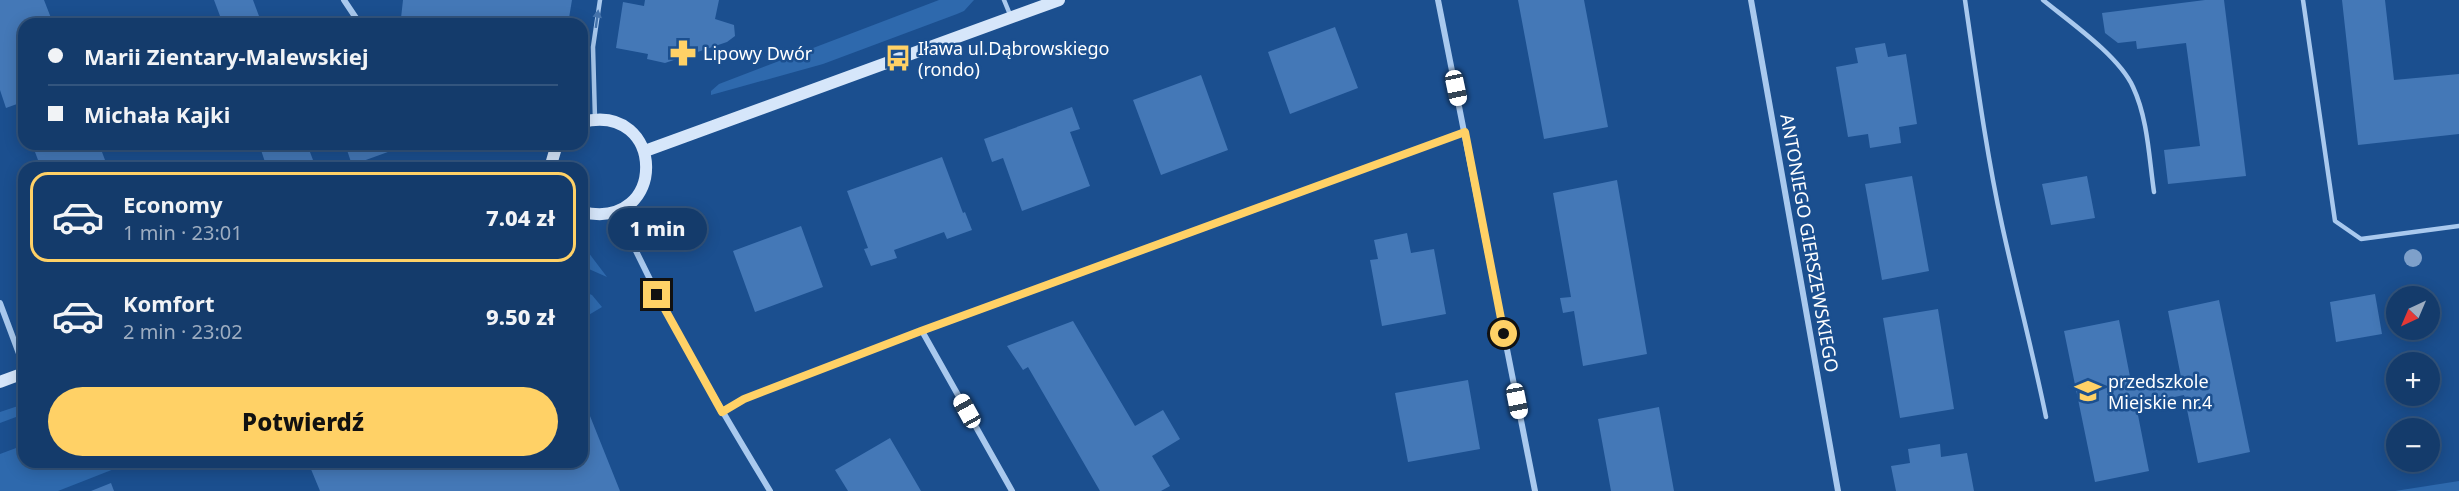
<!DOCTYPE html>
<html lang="pl">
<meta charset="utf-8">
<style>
body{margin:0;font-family:"Noto Sans",sans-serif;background:#214673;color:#f1f3f6;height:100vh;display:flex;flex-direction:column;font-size:22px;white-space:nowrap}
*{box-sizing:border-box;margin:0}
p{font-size:20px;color:#9dadc1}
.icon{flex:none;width:33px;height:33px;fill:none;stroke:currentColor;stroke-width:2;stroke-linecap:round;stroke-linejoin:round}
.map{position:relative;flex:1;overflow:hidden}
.details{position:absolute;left:18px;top:162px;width:570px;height:306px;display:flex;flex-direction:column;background:#143b6b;border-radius:18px;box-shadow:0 3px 15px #0003,0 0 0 2px #33557e}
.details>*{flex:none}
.banner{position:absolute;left:18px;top:18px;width:570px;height:132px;border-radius:18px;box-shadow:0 3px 15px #0003,0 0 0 2px #33557e;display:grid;align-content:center;height:132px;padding:0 30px;background:#143b6b}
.needle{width:39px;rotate:224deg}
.tools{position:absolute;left:2386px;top:286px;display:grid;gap:12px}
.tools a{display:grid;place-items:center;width:54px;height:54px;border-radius:50%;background:#143b6b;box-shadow:0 3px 15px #0003,0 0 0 2px #33557e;font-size:30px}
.end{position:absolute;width:27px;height:27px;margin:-14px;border:8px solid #ffd166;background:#111;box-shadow:0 0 0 3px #111}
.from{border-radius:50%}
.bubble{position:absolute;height:42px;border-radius:21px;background:#143b6b;box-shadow:0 3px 15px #0003,0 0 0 2px #33557e;font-size:20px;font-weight:800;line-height:42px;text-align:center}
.car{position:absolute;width:18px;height:36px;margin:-18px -9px;border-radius:8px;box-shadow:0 0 4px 2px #0007;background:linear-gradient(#fff 24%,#345 0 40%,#fff 0 76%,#345 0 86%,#fff 0)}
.banner b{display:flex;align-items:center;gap:21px;height:57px;font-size:22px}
.banner b+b{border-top:2px solid #33557e}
.banner i{width:15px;height:15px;background:#f1f3f6}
ul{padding:10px 0 0;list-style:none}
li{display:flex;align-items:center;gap:18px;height:90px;margin:0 12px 9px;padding:0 18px;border:3px solid transparent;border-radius:18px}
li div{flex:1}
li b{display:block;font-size:22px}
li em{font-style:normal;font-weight:800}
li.selected{border-color:#ffd166}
li>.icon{width:54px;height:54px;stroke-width:1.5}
.action{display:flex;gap:12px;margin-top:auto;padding:12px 30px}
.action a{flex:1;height:69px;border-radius:36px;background:#ffd166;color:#111;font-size:24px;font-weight:800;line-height:69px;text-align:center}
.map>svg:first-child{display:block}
</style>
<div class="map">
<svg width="2459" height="491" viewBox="0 0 2459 491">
<rect width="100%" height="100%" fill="#1b4f8f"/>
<path fill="#2e69ad" d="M939,0H974L964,11L957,14L823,64L711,95V91L719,84Z
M582,244L607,277L582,266Z
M582,291L592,295L602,307L582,319Z
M24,404V414L0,423V412Z
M24,445V462H132L58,491H0V454Z
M2459,481V491H2395Z"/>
<path fill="#4478b7" d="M0,0H44L51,18L42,21L43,24H24V122L17,104L6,108L0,90Z
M214,0H253L262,24H223Z
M403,0H572L568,24H440L401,18Z
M645,0H719L715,19L734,25L735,36L727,42L665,63L647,59L648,54L616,48L623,2L644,6Z
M1518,0H1584L1608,127L1544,139Z
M2205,0H2224L2246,176L2168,184L2164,150L2200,146L2186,43L2137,49L2136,41L2118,43L2105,33L2102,13Z
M2342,0H2385L2394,80L2459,74V134L2358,145Z
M1335,27L1358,88L1290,114L1268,52Z
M1885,43L1888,57L1906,54L1917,124L1899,127L1901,143L1870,148L1868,134L1848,137L1836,67L1858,63L1855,48Z
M1201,75L1228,150L1161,175L1133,100Z
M1072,107L1080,129L1070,132L1090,186L1022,211L1003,158L992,162L984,139Z
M32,144H99L108,168H41Z
M259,144H307L316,168H267Z
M345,144H410L352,165Z
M942,157L963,213L965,212L972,230L947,239L944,232L894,250L897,258L871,266L864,249L868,248L847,191Z
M1912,176L1929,271L1882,280L1865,184Z
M2087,176L2095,218L2051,225L2042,184Z
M1617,180L1647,354L1583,366L1574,311L1563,313L1560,298L1571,297L1553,193Z
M801,226L823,287L755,312L733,251Z
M1407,233L1411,253L1434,249L1446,314L1382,326L1370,260L1378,259L1374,240Z
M2375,294L2382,334L2336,342L2330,302Z
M2219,300L2250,452L2198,463L2184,395L2136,405L2149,471L2095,482L2064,331L2119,320L2132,387L2181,377L2168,311Z
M1938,309L1954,409L1900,418L1883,318Z
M1073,321L1135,426L1163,410L1180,439L1152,456L1170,486L1161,491H1100L1028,367L1023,370L1007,346Z
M1468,380L1480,449L1408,462L1395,393Z
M582,396L620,491H320L308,462H582Z
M1659,407L1674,491H1611L1598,419Z
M890,438L921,491H848L835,470Z
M1940,444L1941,457L1967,453L1974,491H1896L1891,466L1910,463L1908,449Z
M111,483L114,491H91Z"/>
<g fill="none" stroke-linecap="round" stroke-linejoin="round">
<path stroke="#a9c9ee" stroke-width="4.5" d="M1004,0L1011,17
M1965,0C1976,75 1986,151 2002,225C2016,289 2033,353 2046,417
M2043,0C2070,22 2119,56 2133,87C2148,119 2149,158 2154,192
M2303,0L2335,221L2361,239L2459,226
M595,119L593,47L600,0"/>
<path stroke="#a9c9ee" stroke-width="6" d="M344,0L360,24
M1438,0L1535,491
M1751,0L1838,491
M618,212C661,309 715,400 770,491
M0,303L24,367
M922,331L1012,491
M722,412L744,399L922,331L1465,132"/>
<path stroke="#d6e6fa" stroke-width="12" d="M582,122C666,101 669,232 582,212
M645,151L1059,0
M550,168L557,144
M0,382L24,373"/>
</g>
<circle fill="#7ea0ca" cx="2413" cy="258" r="9"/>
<defs><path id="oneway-solid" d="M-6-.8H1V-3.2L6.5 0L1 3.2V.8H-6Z" transform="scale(1.5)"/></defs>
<use fill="#4674ac" href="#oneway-solid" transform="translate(597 19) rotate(-82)"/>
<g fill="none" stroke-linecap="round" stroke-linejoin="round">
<path stroke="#ffd166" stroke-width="8" d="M657,295L722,412L744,399L921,331L1465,132L1504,334"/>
</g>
<defs>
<g id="pharmacy-bare" transform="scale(2.07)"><path d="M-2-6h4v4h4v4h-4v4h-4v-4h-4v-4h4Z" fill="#ffd166" stroke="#1b4f8f" stroke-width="2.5" paint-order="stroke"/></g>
<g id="bus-bare" transform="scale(2.07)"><path d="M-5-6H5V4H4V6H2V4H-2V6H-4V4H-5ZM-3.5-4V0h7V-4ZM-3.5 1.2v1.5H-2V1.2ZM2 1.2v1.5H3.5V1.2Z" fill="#ffd166" stroke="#1b4f8f" stroke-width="2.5" paint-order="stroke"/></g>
<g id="school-bare" transform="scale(2.07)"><path d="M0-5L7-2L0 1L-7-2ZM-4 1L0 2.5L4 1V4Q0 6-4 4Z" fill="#ffd166" stroke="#1b4f8f" stroke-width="2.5" paint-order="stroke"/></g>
</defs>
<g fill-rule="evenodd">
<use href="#pharmacy-bare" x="683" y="53"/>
<use href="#bus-bare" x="898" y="58"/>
<use href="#school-bare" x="2088" y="391"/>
</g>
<g text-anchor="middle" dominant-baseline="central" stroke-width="5" stroke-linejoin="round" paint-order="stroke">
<g font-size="18" fill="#fff" stroke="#1b4f8f" text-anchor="start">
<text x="918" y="48">Iława ul.Dąbrowskiego<tspan x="918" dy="21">(rondo)</tspan></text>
<text x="703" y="53">Lipowy Dwór</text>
<text x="2108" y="381">przedszkole<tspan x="2108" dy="21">Miejskie nr.4</tspan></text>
</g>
<g font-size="18" fill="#fff" stroke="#1b4f8f">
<text transform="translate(1810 243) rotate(80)">ANTONIEGO GIERSZEWSKIEGO</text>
</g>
</g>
</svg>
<div class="tools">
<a><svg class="needle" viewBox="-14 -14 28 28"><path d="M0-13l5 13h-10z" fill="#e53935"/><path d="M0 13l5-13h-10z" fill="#9dadc1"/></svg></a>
<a>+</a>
<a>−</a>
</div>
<i class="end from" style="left:1504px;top:334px"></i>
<i class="end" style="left:657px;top:295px"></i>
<div class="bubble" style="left:608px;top:208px;width:99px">1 min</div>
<i class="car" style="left:1456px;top:88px;rotate:168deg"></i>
<i class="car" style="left:1517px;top:401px;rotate:169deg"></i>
<i class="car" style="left:967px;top:411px;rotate:331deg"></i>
<div class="banner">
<b><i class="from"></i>Marii Zientary-Malewskiej</b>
<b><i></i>Michała Kajki</b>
</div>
<section class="details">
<ul>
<li class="selected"><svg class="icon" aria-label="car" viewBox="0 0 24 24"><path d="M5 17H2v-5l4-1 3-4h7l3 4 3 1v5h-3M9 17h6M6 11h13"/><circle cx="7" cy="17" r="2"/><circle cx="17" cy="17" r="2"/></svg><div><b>Economy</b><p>1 min · 23:01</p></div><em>7.04 zł</em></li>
<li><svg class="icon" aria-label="car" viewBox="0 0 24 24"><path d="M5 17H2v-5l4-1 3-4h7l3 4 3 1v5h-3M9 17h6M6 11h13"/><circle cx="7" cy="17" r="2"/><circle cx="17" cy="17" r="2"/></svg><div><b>Komfort</b><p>2 min · 23:02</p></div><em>9.50 zł</em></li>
</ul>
<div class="action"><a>Potwierdź</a></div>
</section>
</div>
